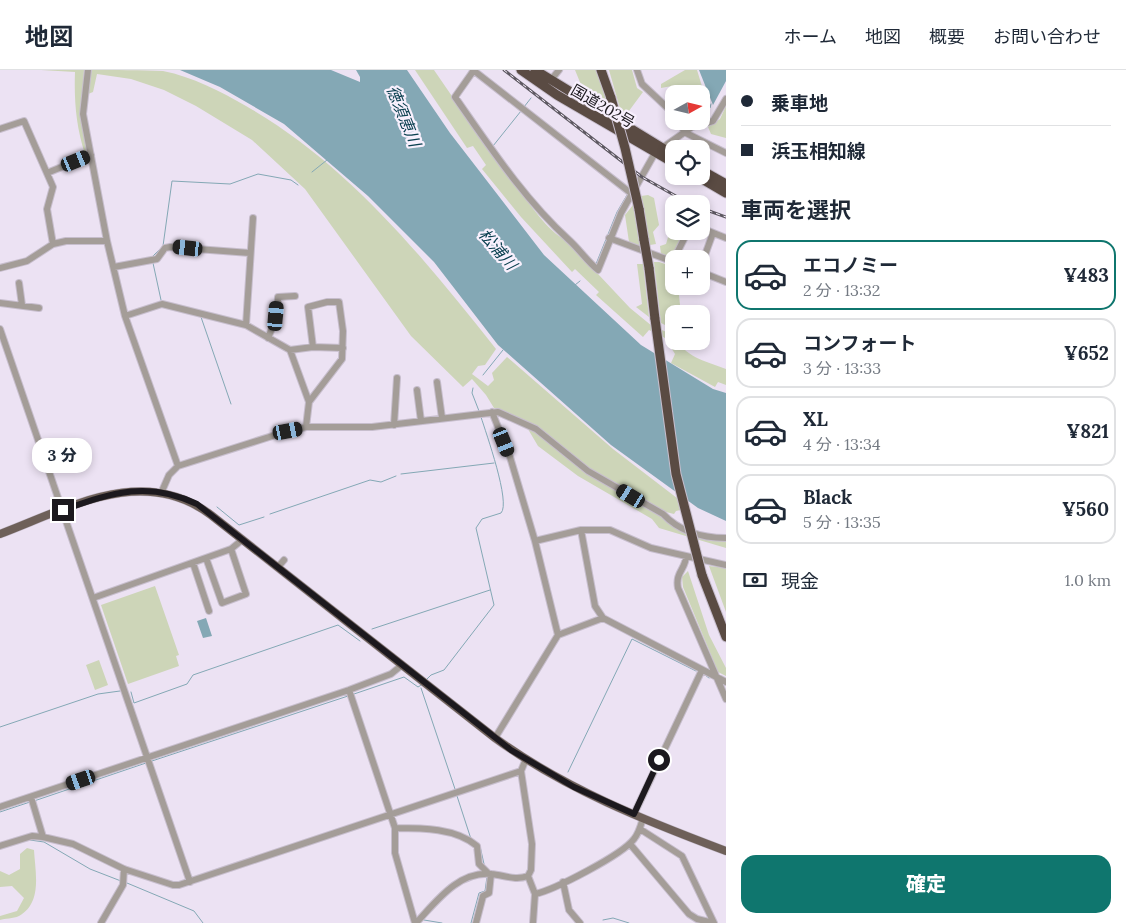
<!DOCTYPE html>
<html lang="ja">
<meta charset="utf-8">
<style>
body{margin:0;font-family:Lora,"Noto Sans JP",serif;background:#f6f6f7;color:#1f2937;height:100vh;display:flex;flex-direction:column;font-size:19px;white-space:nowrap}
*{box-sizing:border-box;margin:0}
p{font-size:16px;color:#747a83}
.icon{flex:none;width:28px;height:28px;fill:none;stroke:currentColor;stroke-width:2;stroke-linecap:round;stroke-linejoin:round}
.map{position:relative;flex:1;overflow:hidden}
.panel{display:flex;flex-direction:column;background:#fff;width:400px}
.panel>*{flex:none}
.hud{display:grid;align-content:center;height:110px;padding:0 15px;background:#fff}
.needle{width:32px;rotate:82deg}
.controls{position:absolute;left:665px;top:15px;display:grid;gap:10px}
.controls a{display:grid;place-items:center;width:45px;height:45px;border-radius:10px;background:#fff;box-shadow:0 2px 8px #0003;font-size:25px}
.end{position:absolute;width:22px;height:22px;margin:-11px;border:6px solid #1c191e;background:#fff;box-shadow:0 0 0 2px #fff}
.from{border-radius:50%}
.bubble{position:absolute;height:35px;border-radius:15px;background:#fff;box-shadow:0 2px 8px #0003;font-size:16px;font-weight:800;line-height:35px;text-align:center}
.car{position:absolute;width:15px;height:30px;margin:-15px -8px;border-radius:6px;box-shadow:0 0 4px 1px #0007;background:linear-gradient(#222 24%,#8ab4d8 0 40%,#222 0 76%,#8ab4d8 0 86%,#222 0)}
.hud b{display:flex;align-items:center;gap:18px;height:48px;font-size:19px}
.hud b+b{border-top:1px solid #e0e1e3}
.hud i{width:12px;height:12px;background:#1f2937}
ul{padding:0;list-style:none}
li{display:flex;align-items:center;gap:15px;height:70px;margin:0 10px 8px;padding:0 5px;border:2px solid #e0e1e3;border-radius:15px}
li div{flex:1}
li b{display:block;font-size:19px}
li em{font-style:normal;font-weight:800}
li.on{border-color:#0f766e}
li>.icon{width:45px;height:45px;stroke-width:1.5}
h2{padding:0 15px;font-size:22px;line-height:60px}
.pay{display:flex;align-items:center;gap:12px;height:55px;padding:0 15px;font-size:19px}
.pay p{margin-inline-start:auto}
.primary-button{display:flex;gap:10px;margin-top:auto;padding:10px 15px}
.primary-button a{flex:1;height:58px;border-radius:15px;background:#0f766e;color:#fff;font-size:20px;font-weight:800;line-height:58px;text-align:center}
header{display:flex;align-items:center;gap:30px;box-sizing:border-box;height:70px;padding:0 25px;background:#fff;border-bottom:1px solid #e0e1e3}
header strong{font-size:24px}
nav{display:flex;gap:28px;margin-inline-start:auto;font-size:18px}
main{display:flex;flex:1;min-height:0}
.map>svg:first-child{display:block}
</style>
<header>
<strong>地図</strong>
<nav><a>ホーム</a><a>地図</a><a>概要</a><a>お問い合わせ</a></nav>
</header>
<main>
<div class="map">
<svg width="726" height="853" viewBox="0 0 726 853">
<rect width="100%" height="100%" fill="#ece2f3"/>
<path fill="#cdd5b8" d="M41,0H84L81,44L88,83L85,84C76,56 74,31 75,2Z
M91,0C113,0 143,0 163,1C193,7 220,21 246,36C348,94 424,188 496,279L485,295L478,296L472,304L488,316L494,310L492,303L507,287L613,379L690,438L676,441L674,444L662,441L660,446C678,462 702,471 726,470V478L659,458L652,449L578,406L538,376L522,349L494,338L486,325L472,309L463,317L411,266L305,119L252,70L196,36L164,20L131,9L97,4L93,22L88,24Z
M415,0H434C461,39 487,78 516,115C530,134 546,160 567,171L630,238L652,256L674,265V271H677C688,288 708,292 726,299V315L718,312L715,317L671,293L675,284L665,268L649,260L643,267L596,225L599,222L575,199L572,202L521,147L482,99L486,95L473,76L467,78Z
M575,0H596L610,38L584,22Z
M609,0H632L637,18L643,22L623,49Z
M685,0H697L708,36L701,43V24H681L677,15L661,18V14Z
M726,36V68L711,64L708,57L720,49Z
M648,125L654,128L659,155L653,162L656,174L650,175L641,126Z
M633,135L640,176L629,172L625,145Z
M669,164L683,169L673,187L661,184L660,176L666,174Z
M654,192H659L674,197V216H678L681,244H674V256L669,257L661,253Z
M637,194H643L649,247L636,237L642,234Z
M709,496L726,498V542Z
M688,501L709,565L726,598V606L718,602L683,517L682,507Z
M155,516L179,585L176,586L179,596L128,614L101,535Z
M99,590L108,615L95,620L86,595Z
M27,778L34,780C35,801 43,833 19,846C13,849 5,848 0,850V846L17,841L24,828L12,816L0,817V801L9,805L20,799V784Z"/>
<path fill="#84a8b5" d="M180,0H331L360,12V7L356,0H407L450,63L544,185L641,275L713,319L726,323V451L698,438L611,375L498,275L434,192L368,126L284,54L220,17Z
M699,0H726V11L713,35Z
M206,548L212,566L203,568L197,551Z"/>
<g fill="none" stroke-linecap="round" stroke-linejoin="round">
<path stroke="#84a8b5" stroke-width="1" d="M469,1L470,0
M524,37L531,28
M701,46L710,38L711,34
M685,56L689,51
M493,76L521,41
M312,102L327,90
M153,186L163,176L172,111L230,114L258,104L291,110L298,115
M153,193L161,230
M596,194L617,142L627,125
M575,215L580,211
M162,237L183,242
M201,247L231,334
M483,305L503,280
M473,318L472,323L479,341
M401,404L494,393
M217,437L239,455L264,447
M270,444L370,410L381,412L396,406
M372,559L490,520
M705,605L709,608
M427,609L431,605L444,600L494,535L476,458L482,449L501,443C511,433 486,363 481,347
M421,618L455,719
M131,622L134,633L187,614L193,605L338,555L360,571
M354,624L404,607L418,617L423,614
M0,657L98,624L120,621
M152,691L348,626
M568,702L632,569L696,601
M457,726L471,769
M34,731L146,693
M0,742L30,732
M30,770L44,772L90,799L121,811
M480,776L484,794
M127,813L194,841L203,853
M424,850L442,853
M603,850L613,848L629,853
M471,853L479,823L485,821L487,807"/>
<g stroke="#c7becd" stroke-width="8">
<path id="minor" d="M88,0L83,44L107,171L125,246L178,396
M473,0L632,124
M474,0L455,27C490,77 524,129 569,170C579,179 587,191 598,200L621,143L655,83L692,57L713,51L726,29
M637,0L642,14L674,44
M551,10L559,0
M680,51L684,62L726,83
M0,59L24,51L53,117L47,139L53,174
M47,103L91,85
M701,158L726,168
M609,168L674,192
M674,189L688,161
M701,196L713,163
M114,197L157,189L165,178L170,177L250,183
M0,198L27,191L53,174L66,171H107
M701,202L726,212
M19,213L22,235
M0,233L39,238
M125,246L162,234L246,255L290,280L309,332L306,357
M246,255L253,148
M0,259L190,812
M268,268L277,246L278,227L295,226
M290,280L313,277L343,278
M437,312L442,348
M417,320L421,351
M309,332L342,289L343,261L339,232H327L308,237L313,277
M492,342L510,387L535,471L558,565
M394,355L397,308
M162,421L169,405L178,396L288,361L306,357H372L498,342L536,359L588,401L663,444C680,462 702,468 726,468
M581,460L595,536L603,548L726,612
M535,471L581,460H610L651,478L726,495
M686,486C686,499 675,502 678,518L726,629
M206,488L222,533L246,524L231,479
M193,493L209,541
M278,497L284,490
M93,528L231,479L242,470
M349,620L395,758V783L415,853
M495,668L558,565L603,548
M526,689L521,701L532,774L531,800L528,806L535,824L533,853
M31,727L43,767
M0,737L349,620L391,604L402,595
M634,744L702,600
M395,758C422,758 456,758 477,776L479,794L488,803
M640,759L682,786L714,853
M630,774L689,844L697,849L713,853
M0,776L32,766L43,767L73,774L124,799L173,815H179L521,701
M563,812L569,840L580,853
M535,824C554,820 622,785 634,769C639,763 641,755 643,748
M101,853L123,815L124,799
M416,853C436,832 458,801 491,804C504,805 515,811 528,806
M476,853L483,826L489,823L491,804"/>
</g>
<g stroke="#c7becd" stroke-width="9">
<path id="major" d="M0,464C69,438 143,394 211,445L495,668C565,719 646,751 726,781"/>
</g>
<g stroke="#c7becd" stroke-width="11">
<path id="highway" d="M521,0L557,25L674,93
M535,0L674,85
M601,0L611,28
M701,100L726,114
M697,106L726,123
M639,139L644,170
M649,198L655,249
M702,505L726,567"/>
</g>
<use href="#minor" stroke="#a49d98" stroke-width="6"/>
<use href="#major" stroke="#6e6059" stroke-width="8"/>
<use href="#highway" stroke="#5a4b43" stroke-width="9"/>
<g stroke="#5e5962" stroke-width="3">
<path id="rail" d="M504,0L642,107L690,134
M701,138L726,147"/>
</g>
<use href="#rail" stroke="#f8f0fd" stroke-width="1" stroke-dasharray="4" stroke-linecap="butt"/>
<g stroke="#c7becd" stroke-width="11" stroke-linecap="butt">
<path id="highway-bridge" d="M611,28L625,78L639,139
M644,170L649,198
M655,249L676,404L702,505"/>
</g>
<use href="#highway-bridge" stroke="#5a4b43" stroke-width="9"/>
</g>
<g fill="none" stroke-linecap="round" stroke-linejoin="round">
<path stroke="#1c191e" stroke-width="6" d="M63,440C112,423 147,410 197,434L511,680L574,717L634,744L659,690"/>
</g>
<g text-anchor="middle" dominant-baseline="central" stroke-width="4.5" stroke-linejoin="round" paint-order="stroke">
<g font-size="15" fill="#1c191e" stroke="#f8f0fd">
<text transform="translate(603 36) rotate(30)">国道202号</text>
</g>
<g font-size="16" font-style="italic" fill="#0b4050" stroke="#f8f0fd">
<text transform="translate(404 46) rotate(68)">徳須恵川</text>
<text transform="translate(498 179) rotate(49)">松浦川</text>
</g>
</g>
</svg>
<div class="controls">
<a><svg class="needle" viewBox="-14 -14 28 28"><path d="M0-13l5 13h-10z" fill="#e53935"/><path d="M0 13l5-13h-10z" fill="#747a83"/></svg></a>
<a><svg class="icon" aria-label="locate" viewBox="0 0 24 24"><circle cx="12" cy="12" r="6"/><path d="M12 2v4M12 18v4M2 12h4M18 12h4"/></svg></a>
<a><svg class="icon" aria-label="layers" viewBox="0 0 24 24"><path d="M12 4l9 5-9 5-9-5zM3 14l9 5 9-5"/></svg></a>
<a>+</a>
<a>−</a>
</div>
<i class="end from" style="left:659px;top:690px"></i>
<i class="end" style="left:63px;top:440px"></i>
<div class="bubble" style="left:32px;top:368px;width:60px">3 分</div>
<i class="car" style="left:76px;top:91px;rotate:68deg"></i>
<i class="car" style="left:188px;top:178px;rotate:276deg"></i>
<i class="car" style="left:276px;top:246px;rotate:5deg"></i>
<i class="car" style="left:288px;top:361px;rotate:79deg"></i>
<i class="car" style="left:504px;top:372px;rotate:158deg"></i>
<i class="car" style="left:631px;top:426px;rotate:301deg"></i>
<i class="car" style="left:81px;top:710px;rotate:251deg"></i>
</div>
<section class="panel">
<div class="hud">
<b><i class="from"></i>乗車地</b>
<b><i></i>浜玉相知線</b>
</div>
<h2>車両を選択</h2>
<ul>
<li class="on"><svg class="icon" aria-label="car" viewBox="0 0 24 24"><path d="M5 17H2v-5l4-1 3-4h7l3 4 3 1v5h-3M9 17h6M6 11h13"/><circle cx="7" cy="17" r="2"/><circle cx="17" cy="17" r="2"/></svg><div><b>エコノミー</b><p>2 分 · 13:32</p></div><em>¥483</em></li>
<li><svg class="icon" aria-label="car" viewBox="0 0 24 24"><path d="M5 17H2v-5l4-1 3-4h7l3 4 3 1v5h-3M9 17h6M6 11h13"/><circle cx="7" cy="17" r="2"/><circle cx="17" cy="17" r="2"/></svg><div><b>コンフォート</b><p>3 分 · 13:33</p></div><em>¥652</em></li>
<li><svg class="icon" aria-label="car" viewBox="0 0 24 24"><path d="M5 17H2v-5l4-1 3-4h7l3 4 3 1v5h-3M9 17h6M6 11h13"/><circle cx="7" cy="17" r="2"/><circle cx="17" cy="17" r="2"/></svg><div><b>XL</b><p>4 分 · 13:34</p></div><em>¥821</em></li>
<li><svg class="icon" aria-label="car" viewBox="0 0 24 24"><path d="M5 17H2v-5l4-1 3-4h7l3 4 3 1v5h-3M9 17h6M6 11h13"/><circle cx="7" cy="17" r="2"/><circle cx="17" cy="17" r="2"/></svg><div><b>Black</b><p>5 分 · 13:35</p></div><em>¥560</em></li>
</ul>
<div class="pay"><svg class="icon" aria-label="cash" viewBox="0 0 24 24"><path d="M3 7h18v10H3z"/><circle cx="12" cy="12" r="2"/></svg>現金<p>1.0 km</p></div>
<div class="primary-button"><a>確定</a></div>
</section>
</main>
